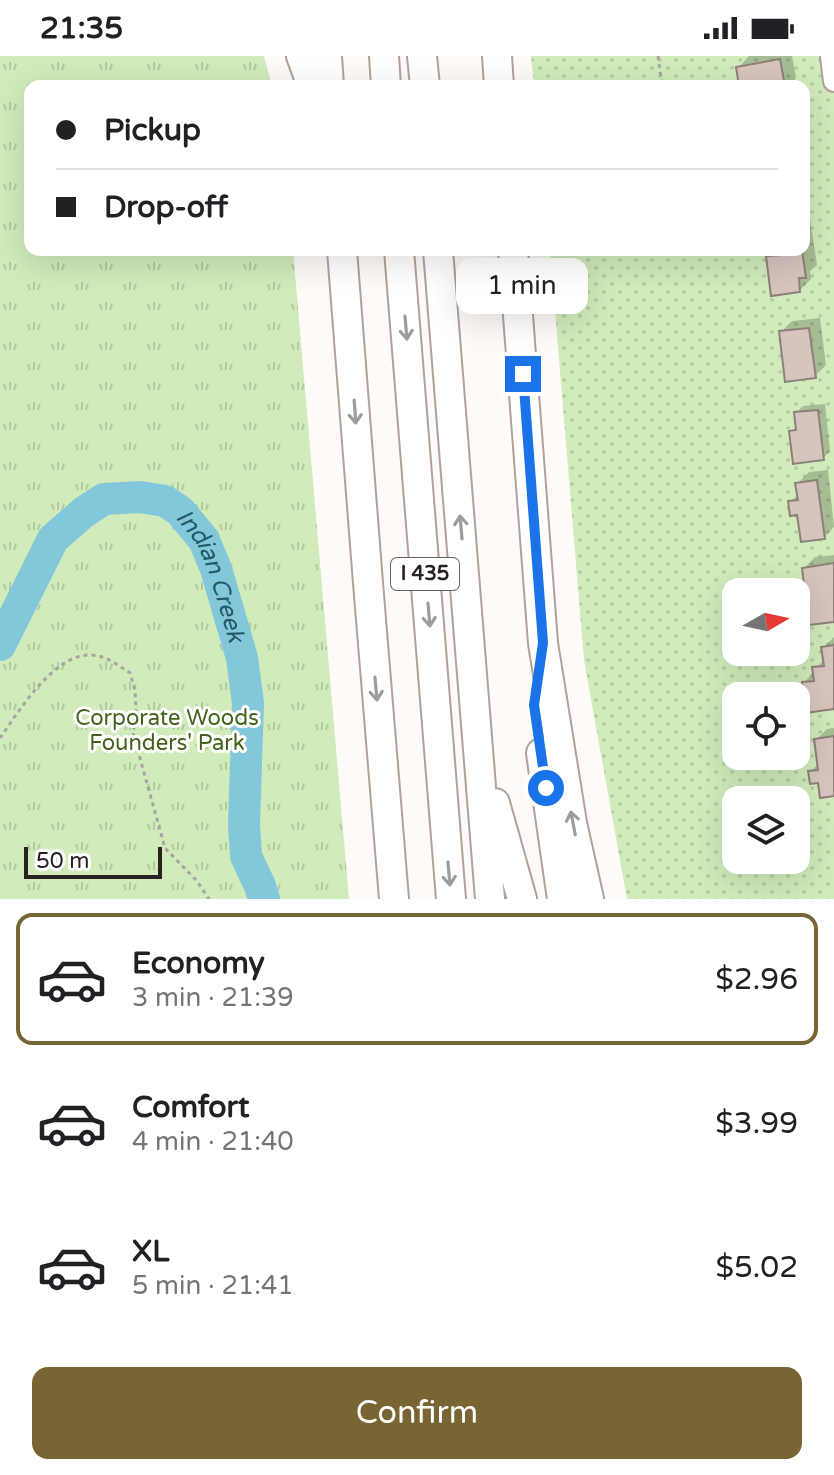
<!DOCTYPE html>
<meta charset="utf-8">
<style>
body{margin:0;font-family:"Varela Round",sans-serif;background:#f6f6f6;color:#202124;height:100vh;display:flex;flex-direction:column;font-size:30px;white-space:nowrap}
*{box-sizing:border-box;margin:0}
p{font-size:26px;color:#757577}
.icon{flex:none;width:44px;height:44px;fill:none;stroke:currentColor;stroke-width:2;stroke-linecap:round;stroke-linejoin:round}
.map{position:relative;height:843px;overflow:hidden}
.sheet{display:flex;flex-direction:column;background:#fff;flex:1}
.sheet>*{flex:none}
.banner{position:absolute;left:24px;top:24px;width:786px;height:176px;border-radius:16px;box-shadow:0 8px 32px #0002;display:grid;align-content:center;height:176px;padding:0 32px;background:#fff}
.needle{width:52px;rotate:81deg}
.fabs{position:absolute;left:722px;top:522px;display:grid;gap:16px}
.fabs a{display:grid;place-items:center;width:88px;height:88px;border-radius:16px;background:#fff;box-shadow:0 8px 32px #0002;font-size:40px}
.scale{position:absolute;left:24px;bottom:20px;width:138px;box-sizing:border-box;padding-left:8px;border:4px solid #292220;border-top:0;font-size:22px;line-height:28px;white-space:nowrap;color:#292220;-webkit-text-stroke:6px #fff;paint-order:stroke}
.end{position:absolute;width:36px;height:36px;margin:-18px;border:10px solid #1a73e8;background:#fff;box-shadow:0 0 0 4px #fff}
.from{border-radius:50%}
.bubble{position:absolute;height:56px;border-radius:16px;background:#fff;box-shadow:0 8px 32px #0002;font-size:26px;font-weight:600;line-height:56px;text-align:center}
.banner b{display:flex;align-items:center;gap:28px;height:76px;font-size:30px}
.banner b+b{border-top:2px solid #e0e0e0}
.banner i{width:20px;height:20px;background:#202124}
ul{padding:14px 0 0;list-style:none}
li{display:flex;align-items:center;gap:24px;height:132px;margin:0 16px 12px;padding:0 16px;border:4px solid transparent;border-radius:16px}
li div{flex:1}
li b{display:block;font-size:30px}
li em{font-style:normal;font-weight:600}
li.selected{border-color:#796534}
li>.icon{width:72px;height:72px;stroke-width:1.5}
.cta{display:flex;gap:16px;margin-top:auto;padding:16px 32px}
.cta a{flex:1;height:92px;border-radius:16px;background:#796534;color:#fff;font-size:32px;font-weight:600;line-height:92px;text-align:center}
.status{display:flex;justify-content:space-between;align-items:center;height:56px;padding:0 40px;background:#fff;direction:ltr}
.status svg{height:22px;fill:currentColor}
.map>svg:first-child{display:block}
</style>
<div class="status"><b>21:35</b><svg viewBox="0 0 49 12"><path d="M0 12V9h3v3zM5 12V6h3v6zM10 12V3h3v9zM15 12V0h3v12zM26 1h20v11H26zM47 4h2v5h-2z"/></svg></div>
<div class="map">
<svg width="834" height="843" viewBox="0 0 834 843">
<defs>
<pattern id="grass-dots" width="8" height="8" patternUnits="userSpaceOnUse" patternTransform="scale(2)"><rect width="8" height="8" fill="#d1ebba"/><path d="M2 2h.1M6 6h.1" fill="none" stroke="#b3c9a0" stroke-width="1.8" stroke-linecap="round"/></pattern>
<pattern id="park-tufts" width="24" height="20" patternUnits="userSpaceOnUse" patternTransform="scale(2)"><rect width="24" height="20" fill="#d1ebba"/><path d="M3 7l-1-3M5 7V3M7 7l1-3M15 17l-1-3M17 17v-4M19 17l1-3" fill="none" stroke="#b3c9a0"/></pattern>
</defs>
<rect width="100%" height="100%" fill="#fefaf8"/>
<path fill="url(#grass-dots)" fill-rule="evenodd" d="M531,0H834V843H627L584,604L550,194H804V30H534ZM736,536H796V596H736ZM736,640H796V700H736ZM736,744H796V804H736Z"/>
<path fill="url(#park-tufts)" d="M0,0H264L272,30H30V194H293L349,843H0Z"/>
<path fill="#0003" d="M749,0H792L796,22L789,30H741L738,12Z
M804,111L808,141L804,145Z
M810,163L817,209L810,215L811,223L800,234L768,201L775,194H804V164Z
M820,262L826,309L815,320L781,276L792,265Z
M825,348L830,395L823,402L791,376L797,370L796,357L803,350Z
M828,414L834,471L824,481L799,457L790,446L799,438L797,428L809,416Z
M834,499V564L804,512L815,501Z
M834,581V651L804,627L825,602L824,591Z
M834,672V738L810,716L819,707L816,684L827,673Z"/>
<g fill="none" stroke-linecap="round" stroke-linejoin="round">
<path stroke="#84c7db" stroke-width="32" id="s1" d="M0,589L53,483L84,456L104,443L140,441L165,445L180,455L204,484L216,513L242,602L248,647L244,768L246,800L260,830L264,843"/>
</g>
<path fill="#d6c4be" stroke="#8f7f79" stroke-width="2" d="M780,3L785,30H739L736,11Z
M780,194H802L806,222H799L800,236L771,240L766,200L781,199Z
M809,272L816,322L785,326L779,275Z
M818,354L824,404L793,408L789,375L796,374L794,356Z
M817,424L825,483L801,486L797,459L790,460L788,445L798,444L795,427Z
M834,507V566L809,569L802,512Z
M834,589V653L805,657L802,626L814,625L812,611L824,610L821,591Z
M834,680V740L820,742L818,727L810,728L808,715L818,714L814,683Z"/>
<g fill="none" stroke-linecap="round" stroke-linejoin="round">
<g stroke="#b2a19b" stroke-width="24">
<path id="tertiary" d="M831,0L834,25"/>
</g>
<g stroke="#b2a19b" stroke-width="32">
<path id="motorway" d="M301,0L312,30
M327,0L329,30
M384,0L386,30
M422,0L425,30
M497,0L499,30
M342,194L368,527L394,843
M399,194L451,843
M438,194L490,843
M513,194L543,587L572,767L589,843
M541,697L562,843
M495,747L522,843"/>
</g>
<path stroke="#a9a4a2" stroke-width="3" stroke-dasharray="4 4" stroke-linecap="butt" d="M658,0L662,30
M0,682C19,655 53,599 90,599C105,599 118,609 130,617L135,634L136,653L133,677L165,792L197,825L209,843"/>
<use href="#tertiary" stroke="#fff" stroke-width="20"/>
<use href="#motorway" stroke="#fff" stroke-width="28"/>
</g>
<defs><path id="oneway-shaft" d="M-6 0H5M1.5-3L5.5 0L1.5 3" fill="none" stroke-width="1.6" stroke-linecap="round" stroke-linejoin="round" transform="scale(2)"/></defs>
<g stroke="#9f9c9b">
<use href="#oneway-shaft" transform="translate(406 272) rotate(85)"/>
<use href="#oneway-shaft" transform="translate(355 356) rotate(86)"/>
<use href="#oneway-shaft" transform="translate(461 471) rotate(-95)"/>
<use href="#oneway-shaft" transform="translate(429 559) rotate(85)"/>
<use href="#oneway-shaft" transform="translate(376 633) rotate(85)"/>
<use href="#oneway-shaft" transform="translate(573 767) rotate(-101)"/>
<use href="#oneway-shaft" transform="translate(449 818) rotate(85)"/>
</g>
<g fill="none" stroke-linecap="round" stroke-linejoin="round">
<path stroke="#1a73e8" stroke-width="10" d="M523,318L543,587L534,649L546,732"/>
</g>
<g text-anchor="middle" dominant-baseline="central" stroke-width="6" stroke-linejoin="round" paint-order="stroke">
<rect fill="#fff" stroke="#696463" stroke-width="2" x="391" y="502" width="68" height="32" rx="6"/>
<g font-size="20" font-weight="bold" fill="#292220">
<text x="425" y="518">I 435</text>
</g>
<g font-size="22" fill="#43621c" stroke="#fff">
<text x="167" y="662">Corporate Woods<tspan x="167" dy="25">Founders' Park</tspan></text>
</g>
<g font-size="24" font-style="italic" fill="#225a68" stroke="#fff">
<text stroke="none"><textPath href="#s1" startOffset="336">Indian Creek</textPath></text>
</g>
</g>
</svg>
<div class="fabs">
<a><svg class="needle" viewBox="-14 -14 28 28"><path d="M0-13l5 13h-10z" fill="#e53935"/><path d="M0 13l5-13h-10z" fill="#757577"/></svg></a>
<a><svg class="icon" aria-label="locate" viewBox="0 0 24 24"><circle cx="12" cy="12" r="6"/><path d="M12 2v4M12 18v4M2 12h4M18 12h4"/></svg></a>
<a><svg class="icon" aria-label="layers" viewBox="0 0 24 24"><path d="M12 4l9 5-9 5-9-5zM3 14l9 5 9-5"/></svg></a>
</div>
<div class="scale">50 m</div>
<i class="end from" style="left:546px;top:732px"></i>
<i class="end" style="left:523px;top:318px"></i>
<div class="bubble" style="left:456px;top:202px;width:132px">1 min</div>
<div class="banner">
<b><i class="from"></i>Pickup</b>
<b><i></i>Drop-off</b>
</div>
</div>
<section class="sheet">
<ul>
<li class="selected"><svg class="icon" aria-label="car" viewBox="0 0 24 24"><path d="M5 17H2v-5l4-1 3-4h7l3 4 3 1v5h-3M9 17h6M6 11h13"/><circle cx="7" cy="17" r="2"/><circle cx="17" cy="17" r="2"/></svg><div><b>Economy</b><p>3 min · 21:39</p></div><em>$2.96</em></li>
<li><svg class="icon" aria-label="car" viewBox="0 0 24 24"><path d="M5 17H2v-5l4-1 3-4h7l3 4 3 1v5h-3M9 17h6M6 11h13"/><circle cx="7" cy="17" r="2"/><circle cx="17" cy="17" r="2"/></svg><div><b>Comfort</b><p>4 min · 21:40</p></div><em>$3.99</em></li>
<li><svg class="icon" aria-label="car" viewBox="0 0 24 24"><path d="M5 17H2v-5l4-1 3-4h7l3 4 3 1v5h-3M9 17h6M6 11h13"/><circle cx="7" cy="17" r="2"/><circle cx="17" cy="17" r="2"/></svg><div><b>XL</b><p>5 min · 21:41</p></div><em>$5.02</em></li>
</ul>
<div class="cta"><a>Confirm</a></div>
</section>
